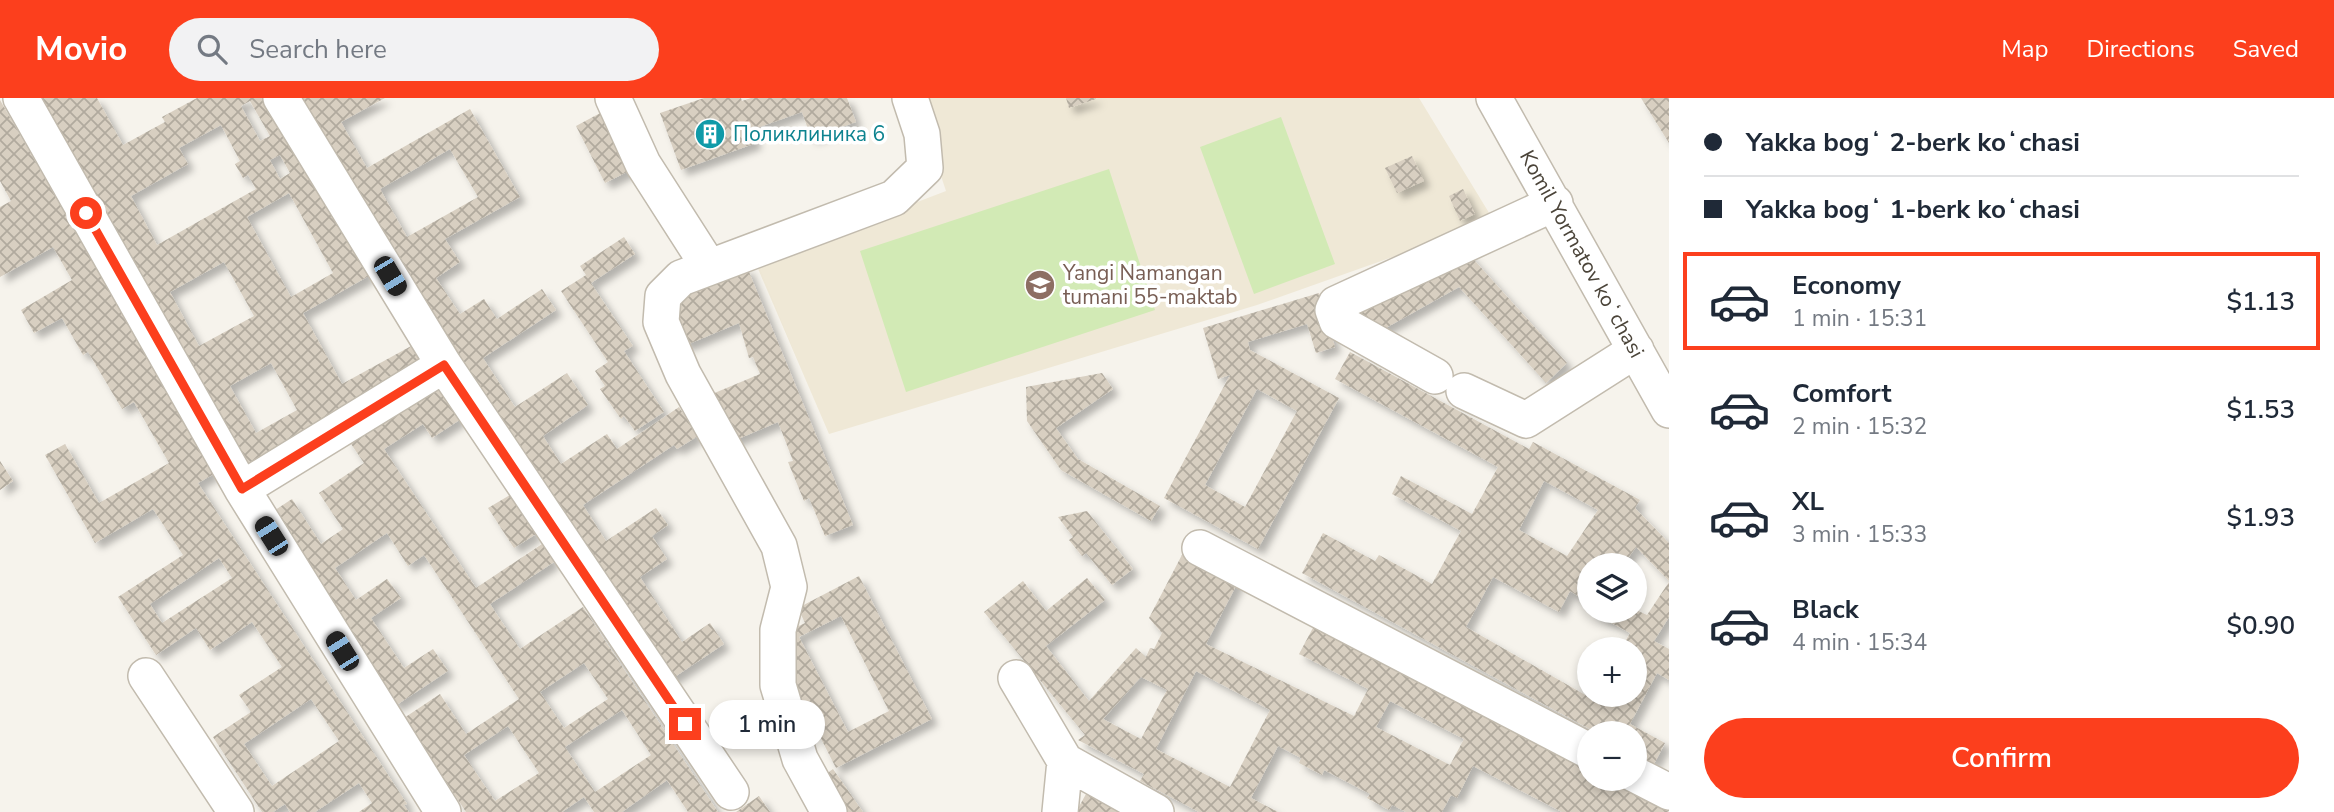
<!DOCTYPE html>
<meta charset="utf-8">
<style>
body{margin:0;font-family:"Nunito Sans",sans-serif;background:#f2f2f3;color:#1f2937;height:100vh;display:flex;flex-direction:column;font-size:26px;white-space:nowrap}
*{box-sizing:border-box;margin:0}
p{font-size:23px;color:#747a83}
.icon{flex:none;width:38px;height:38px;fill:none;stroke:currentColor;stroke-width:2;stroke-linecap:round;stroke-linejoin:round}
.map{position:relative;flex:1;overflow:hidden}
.sheet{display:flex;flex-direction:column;background:#fff;width:665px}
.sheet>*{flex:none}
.top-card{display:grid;align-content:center;height:154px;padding:0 35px;background:#fff}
.buttons{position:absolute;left:1577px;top:455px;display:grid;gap:14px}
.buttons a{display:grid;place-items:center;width:70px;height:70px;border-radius:50%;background:#fff;box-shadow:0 4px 10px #0003;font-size:35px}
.end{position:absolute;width:32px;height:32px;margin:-16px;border:9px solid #fc3f1d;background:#fff;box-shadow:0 0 0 4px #fff}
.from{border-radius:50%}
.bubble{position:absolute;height:49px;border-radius:24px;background:#fff;box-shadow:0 4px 10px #0003;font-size:23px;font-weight:600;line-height:49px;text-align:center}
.car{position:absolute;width:21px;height:42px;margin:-21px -10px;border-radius:9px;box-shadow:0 0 5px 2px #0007;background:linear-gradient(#222 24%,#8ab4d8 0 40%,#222 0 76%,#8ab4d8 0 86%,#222 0)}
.top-card b{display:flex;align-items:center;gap:24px;height:66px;font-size:26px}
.top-card b+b{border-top:2px solid #e0e1e3}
.top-card i{width:18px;height:18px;background:#1f2937}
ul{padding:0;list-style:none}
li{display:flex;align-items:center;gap:21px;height:98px;margin:0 14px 10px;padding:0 21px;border:4px solid transparent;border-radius:0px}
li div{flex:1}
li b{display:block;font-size:26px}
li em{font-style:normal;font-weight:600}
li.active{border-color:#fc3f1d}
li>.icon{width:63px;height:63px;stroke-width:1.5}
.button{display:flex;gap:14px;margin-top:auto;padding:14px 35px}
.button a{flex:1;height:80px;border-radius:42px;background:#fc3f1d;color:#fff;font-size:28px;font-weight:600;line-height:80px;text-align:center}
header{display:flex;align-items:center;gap:42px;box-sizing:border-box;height:98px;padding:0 35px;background:#fc3f1d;color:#fff}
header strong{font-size:33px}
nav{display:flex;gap:38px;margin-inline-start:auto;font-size:24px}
.search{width:490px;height:63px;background:#f2f2f3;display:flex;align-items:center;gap:18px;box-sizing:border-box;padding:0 24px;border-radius:38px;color:#747a83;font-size:26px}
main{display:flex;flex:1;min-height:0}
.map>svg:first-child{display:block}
</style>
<header>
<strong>Movio</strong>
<div class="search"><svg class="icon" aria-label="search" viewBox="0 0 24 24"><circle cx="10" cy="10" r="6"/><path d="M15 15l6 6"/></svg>Search here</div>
<nav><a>Map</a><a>Directions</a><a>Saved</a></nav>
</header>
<main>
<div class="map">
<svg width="1669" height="714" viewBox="0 0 1669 714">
<defs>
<pattern id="building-cross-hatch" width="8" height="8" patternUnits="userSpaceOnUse" patternTransform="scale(1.75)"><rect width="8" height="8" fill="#d8cfc1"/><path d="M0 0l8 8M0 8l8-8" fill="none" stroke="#b1aa9e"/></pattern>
<filter id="shadow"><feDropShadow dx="6" dy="6" stdDeviation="3.5" flood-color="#0004"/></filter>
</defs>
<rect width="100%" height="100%" fill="#f6f3ec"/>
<path fill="#efe8d6" d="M915,0H1419L1494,123L1257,207L829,336L756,166L946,93Z"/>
<path fill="#d2eab5" d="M1281,19L1335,166L1254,196L1200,49Z
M1109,71L1155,212L906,294L860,153Z"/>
<path fill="url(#building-cross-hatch)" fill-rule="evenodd" filter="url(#shadow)" d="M39,0H97L123,47L165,24L162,19L197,0H266L313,86L318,84L369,178L303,215L342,286L413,247L427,273L245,374ZM250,3L270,38L260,43L241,8ZM221,27L240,63L235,66L243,80L248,77L256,91L157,147L131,98L188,66L179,50ZM280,57L290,75L280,81L270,62ZM289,95L333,175L291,199L247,119ZM224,164L254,218L199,248L170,194ZM271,265L297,312L256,335L230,288Z
M298,0H385L341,24L367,70L470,11L520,99L445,141L460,164L436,180L460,216L484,201L497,221L542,191L556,212L483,260L515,309L567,275L588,307L543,338L561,366L607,336L617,351L679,309L698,338L677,351L674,347L583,407L606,443L656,410L668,427L652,438L667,461L640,479L682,544L710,525L724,546L667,584L394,170ZM450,51L478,99L407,139L380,91Z
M704,0H741L742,3L751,0H847L856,24L811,40L802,14L751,32L756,45L681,72L660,15Z
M1066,0H1096V1L1069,10Z
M1641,0H1669V45Z
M0,2L214,376L198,385L407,706L404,707L409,714H359L372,705L359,685L315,714H290L285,706L273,714H262L213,639L251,614L239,597L282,569L252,524L210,552L196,530L156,557L118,499L183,457L153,411L95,445L45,357L65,346L99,405L169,365L134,304L122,311L88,254L83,257L62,220L34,235L21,212L72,182L53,149L0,179V109L11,103L0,83ZM219,460L232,480L162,525L150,506ZM311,601L339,643L272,688L244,646Z
M604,13L633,71L605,85L576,28Z
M1412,58L1424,83L1397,95L1385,70Z
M1463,91L1475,116L1460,123L1449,98Z
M624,139L635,156L591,185L633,248L624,253L664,314L635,333L624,318L621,321L600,291L605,288L595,273L608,264L561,193L586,177L580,168Z
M1467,154L1567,265L1546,285L1459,189L1382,232L1359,215Z
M747,169L853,427L825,438L809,400L804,403L788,364L793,363L778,324L726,346L725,310L712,316L705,299L760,276L753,259L749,260L739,225L684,248L665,203Z
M1319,195L1335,249L1316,255L1307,226L1248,244L1250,252L1339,300L1258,451L1164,400L1230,277L1218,281L1203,230ZM1257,291L1297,313L1245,409L1205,387Z
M1350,254L1529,351L1533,344L1640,402L1635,410L1669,445V483L1636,449L1623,467H1589V505L1570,493L1559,514L1493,479L1466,529L1594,602L1596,597H1634V551H1621L1630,535L1589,513L1634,511L1647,517L1669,484V519L1654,543L1669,551V582L1657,575L1630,626L1665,645L1654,666L1634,655V635H1597L1302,475L1323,435L1375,463L1379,457L1432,486L1461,433L1392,396L1401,378L1472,416L1498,369L1335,281ZM1544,383L1598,412L1567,458L1519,432Z
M1102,275L1113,291L1056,330L1078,361L1160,408L1151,423L1061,372L1027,323L1026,289Z
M435,282L461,321L432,340L423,326L384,351L476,490L542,446L554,464L490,506L520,551L583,509L718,714H688L667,682L622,714H594L584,699L562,714H466L404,620L440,596L466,636L519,601L424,457L408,468L387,435L335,470L356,502L387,481L401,500L371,520L404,570L433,551L448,573L395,608L269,416L292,401L321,446L343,431L319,395L364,365L347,340ZM584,565L608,601L564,630L540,594ZM622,612L651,657L595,694L565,649ZM508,628L539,675L495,703L464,657Z
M0,363L13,383L0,392Z
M510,397L536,436L514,450L488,410Z
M1087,413L1133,471L1112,487L1086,455L1082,458L1069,442L1073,439L1058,419Z
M1184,453L1239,482L1206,546L1354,618L1368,591L1299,556L1314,528L1589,671V681H1607L1669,714H1562L1473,668L1457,700L1451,697L1442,714H1406L1392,707L1389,712L1367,700L1370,696L1324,672L1322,677L1299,665L1301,660L1278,648L1251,700L1278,714H1199L1140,683L1144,676L1078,642L1085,637L984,514L1023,483L1046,513L1087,480L1105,502L1046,548L1089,603L1136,550L1146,559L1150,550L1154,551L1162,535L1149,520ZM1196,573L1270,612L1230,689L1156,651ZM1141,579L1167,592L1141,641L1103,621ZM1390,603L1464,641L1450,667L1376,629Z
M859,478L932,621L836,670L781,562L796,555L786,534L805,525L798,510ZM841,518L889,613L848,634L799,539Z
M833,671L863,714H834L813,685Z
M1086,696L1120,714H1076Z
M759,698L770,714H736Z"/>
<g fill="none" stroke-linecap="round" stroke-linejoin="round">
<g stroke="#c2bbae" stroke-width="38">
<path id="minor" d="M21,0L242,391L443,714
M281,0L444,267L731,694
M613,0L643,66L709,169
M1494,0L1669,312
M1435,278L1337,223L1333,212L1336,206L1555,105
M1464,293L1526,322L1636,252
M242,391L444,267
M1200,450L1589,653
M146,578L236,714
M1016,580L1065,663L1156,714
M1634,676L1669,694
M829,714L800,661L778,587V532L789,489L779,448L683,276L661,224L663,198L681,180L894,100L925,70L922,36L910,0
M1060,714L1065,663"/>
</g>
<use href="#minor" stroke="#fff" stroke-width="35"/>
</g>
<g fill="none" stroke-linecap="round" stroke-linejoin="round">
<path stroke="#fc3f1d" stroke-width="9" d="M86,115L242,391L444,267L685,626"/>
</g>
<defs>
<g id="building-disc" transform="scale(1.575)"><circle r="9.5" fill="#0f9aa8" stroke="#fff"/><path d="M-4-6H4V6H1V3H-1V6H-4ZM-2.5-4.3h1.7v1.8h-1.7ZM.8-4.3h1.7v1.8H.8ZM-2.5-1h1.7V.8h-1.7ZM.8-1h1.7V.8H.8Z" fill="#fff"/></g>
<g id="school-disc" transform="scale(1.575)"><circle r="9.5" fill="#8d6e63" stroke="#fff"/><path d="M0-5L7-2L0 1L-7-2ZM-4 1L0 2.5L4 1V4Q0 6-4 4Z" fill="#fff"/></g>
</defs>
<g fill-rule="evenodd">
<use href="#building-disc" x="710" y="36"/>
<use href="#school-disc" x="1040" y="187"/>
</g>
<g text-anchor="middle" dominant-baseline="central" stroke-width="7" stroke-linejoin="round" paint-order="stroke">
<g font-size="21" fill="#0d838f" stroke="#fff" text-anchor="start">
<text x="733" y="36">Поликлиника 6</text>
</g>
<g font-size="21" fill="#4b4439" stroke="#fff">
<text transform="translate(1582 156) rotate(61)">Komil Yormatov koʻchasi</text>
</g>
<g font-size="21" fill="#785e54" stroke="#fff" text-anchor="start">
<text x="1063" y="175">Yangi Namangan<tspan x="1063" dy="24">tumani 55-maktab</tspan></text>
</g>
</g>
</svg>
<div class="buttons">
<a><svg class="icon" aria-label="layers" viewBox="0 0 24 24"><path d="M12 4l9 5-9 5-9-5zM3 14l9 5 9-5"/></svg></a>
<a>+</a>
<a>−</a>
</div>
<i class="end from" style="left:86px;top:115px"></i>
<i class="end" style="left:685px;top:626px"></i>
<div class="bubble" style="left:709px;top:602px;width:116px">1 min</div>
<i class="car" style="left:390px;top:178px;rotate:149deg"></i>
<i class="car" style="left:271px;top:438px;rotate:328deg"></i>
<i class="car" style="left:342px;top:553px;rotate:328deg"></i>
</div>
<section class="sheet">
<div class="top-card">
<b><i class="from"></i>Yakka bogʻ 2-berk koʻchasi</b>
<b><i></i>Yakka bogʻ 1-berk koʻchasi</b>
</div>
<ul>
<li class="active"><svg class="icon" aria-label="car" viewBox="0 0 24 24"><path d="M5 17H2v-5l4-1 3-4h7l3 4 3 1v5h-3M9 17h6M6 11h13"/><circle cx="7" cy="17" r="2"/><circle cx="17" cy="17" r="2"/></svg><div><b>Economy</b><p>1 min · 15:31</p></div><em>$1.13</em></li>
<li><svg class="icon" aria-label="car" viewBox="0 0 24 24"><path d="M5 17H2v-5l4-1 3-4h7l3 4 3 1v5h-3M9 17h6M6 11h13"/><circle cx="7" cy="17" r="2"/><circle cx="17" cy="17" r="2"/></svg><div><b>Comfort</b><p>2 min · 15:32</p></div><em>$1.53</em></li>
<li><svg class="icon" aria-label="car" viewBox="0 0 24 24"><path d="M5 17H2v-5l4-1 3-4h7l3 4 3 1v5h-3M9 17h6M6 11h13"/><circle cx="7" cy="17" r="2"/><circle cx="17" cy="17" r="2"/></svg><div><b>XL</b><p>3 min · 15:33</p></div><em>$1.93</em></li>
<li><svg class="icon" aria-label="car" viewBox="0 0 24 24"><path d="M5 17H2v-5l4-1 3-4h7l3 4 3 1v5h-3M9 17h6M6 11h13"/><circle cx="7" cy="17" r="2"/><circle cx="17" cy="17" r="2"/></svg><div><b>Black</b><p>4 min · 15:34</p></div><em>$0.90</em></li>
</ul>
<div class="button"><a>Confirm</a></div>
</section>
</main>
